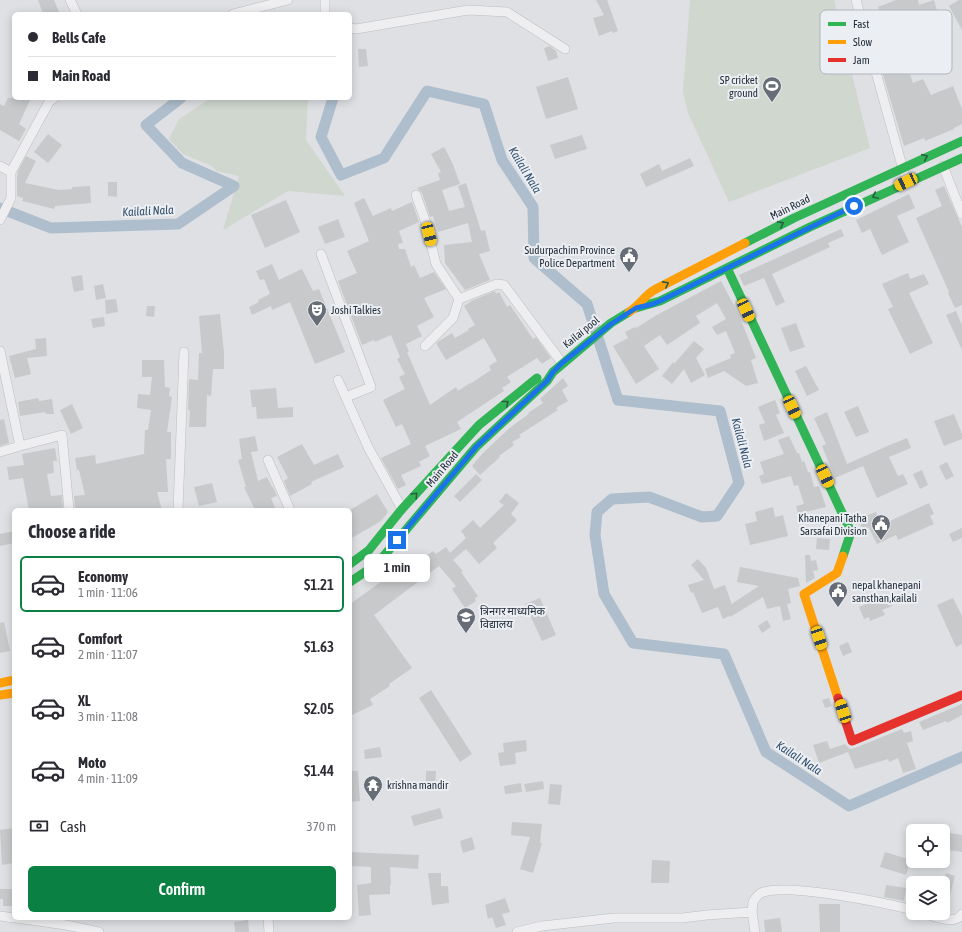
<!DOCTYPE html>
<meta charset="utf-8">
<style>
body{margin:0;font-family:"Asap Condensed","Noto Sans Devanagari",sans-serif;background:#f7f7f7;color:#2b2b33;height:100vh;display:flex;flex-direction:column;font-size:15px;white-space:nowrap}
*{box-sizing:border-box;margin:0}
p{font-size:13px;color:#7c7c81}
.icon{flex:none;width:22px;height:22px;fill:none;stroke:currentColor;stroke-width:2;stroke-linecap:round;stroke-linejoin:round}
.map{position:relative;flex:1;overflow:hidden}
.details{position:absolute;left:12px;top:508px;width:340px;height:412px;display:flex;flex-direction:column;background:#fff;border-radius:6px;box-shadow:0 2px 10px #0003}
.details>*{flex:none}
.hud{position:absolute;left:12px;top:12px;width:340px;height:88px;border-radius:6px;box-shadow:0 2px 10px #0003;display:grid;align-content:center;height:88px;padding:0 16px;background:#fff}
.buttons{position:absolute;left:906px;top:824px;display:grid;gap:8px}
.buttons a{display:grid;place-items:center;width:44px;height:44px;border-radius:6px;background:#fff;box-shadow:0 2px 10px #0003;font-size:20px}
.end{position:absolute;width:18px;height:18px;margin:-9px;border:5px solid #1a73e8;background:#fff;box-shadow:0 0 0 2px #fff}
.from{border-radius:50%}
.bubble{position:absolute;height:28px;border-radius:6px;background:#fff;box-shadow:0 2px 10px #0003;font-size:13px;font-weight:600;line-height:28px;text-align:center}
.car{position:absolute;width:12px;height:24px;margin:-12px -6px;border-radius:5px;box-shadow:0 0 3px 1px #0007;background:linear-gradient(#f5c518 24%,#345 0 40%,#f5c518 0 76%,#345 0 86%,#f5c518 0)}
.hud b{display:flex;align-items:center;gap:14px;height:38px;font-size:15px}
.hud b+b{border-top:1px solid #e1e1e2}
.hud i{width:10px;height:10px;background:#2b2b33}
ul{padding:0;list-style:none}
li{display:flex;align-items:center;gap:12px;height:56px;margin:0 8px 6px;padding:0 8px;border:2px solid transparent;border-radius:6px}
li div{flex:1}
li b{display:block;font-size:15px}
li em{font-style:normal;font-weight:600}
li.on{border-color:#0b8043}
li>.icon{width:36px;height:36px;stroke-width:1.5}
h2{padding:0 16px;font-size:18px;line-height:48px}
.pay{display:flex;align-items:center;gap:10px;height:44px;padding:0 16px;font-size:15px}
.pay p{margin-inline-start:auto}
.primary-button{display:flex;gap:8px;margin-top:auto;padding:8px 16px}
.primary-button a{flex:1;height:46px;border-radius:6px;background:#0b8043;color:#fff;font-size:16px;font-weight:600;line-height:46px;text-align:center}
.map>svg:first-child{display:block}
</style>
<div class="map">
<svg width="962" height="932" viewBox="0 0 962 932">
<rect width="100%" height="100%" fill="#dee0e3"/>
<path fill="#cfd7cf" d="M690,0H834L870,148L729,202L688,113L683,92Z
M211,98H308L306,140L345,196L288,191L223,230L239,176L216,171L212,166L183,154L169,139L179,119Z"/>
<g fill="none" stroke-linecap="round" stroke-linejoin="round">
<path stroke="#aebecd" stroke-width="11" d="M333,98L321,137L341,175L384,158L427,91L484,104L502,160L533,207L534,258L587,304L618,400L720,411L739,483L717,516L702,517L649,497L612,499L597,512L595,535L604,594L633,643L724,654L766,752L849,806L962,757
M0,208L51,228L178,224L234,186L182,163L146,125L181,98"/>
</g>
<path fill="#c7c9cb" d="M38,0H54L60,14H43Z
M596,0H607L618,31L613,33L612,31L599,36L593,18L604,15Z
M896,0H918L919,5L934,0L951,61L942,64L929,19L895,31L913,83L923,79L931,95L953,86L962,109V124L954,128V129L925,141L924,138L904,146L877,54L889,49L881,25L884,23L878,7Z
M959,0H962V30L949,6Z
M550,46L556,51L558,58L548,61L544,48Z
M358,49H366L368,66L359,67Z
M568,77L578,109L546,119L536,87Z
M8,98H31L19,124L26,129L19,141L0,130V104L4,106Z
M48,134L62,145L48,163L34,152Z
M582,135L587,149L555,159L550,145Z
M444,147L452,162L460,184L442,190L449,211L465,207L458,186L466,183L481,231L485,230L490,251L479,254L490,280L465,290L445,263L444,245L472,242L468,223L438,232L433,216L430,217L422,193L417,188L440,180L438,173L441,172L431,154Z
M26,156L36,161L25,183L59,190L72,189V187L90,186L91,203L55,206L54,209L22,201L23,198L17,196V178L18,171Z
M690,158L694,166L646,187L640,174L659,164L662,171Z
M108,182H117V197L108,196Z
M944,186L962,227V305L955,308L948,293L949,292L916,218L942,206L935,190Z
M909,194L915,208L897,216L909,242L882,255L870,229L862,233L856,220Z
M364,198L373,216L391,208L392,211L412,202L419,222L399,231L403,243L398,244L399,249H405L411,267L414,265L420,278L434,272L446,289L424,298L434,317L417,326L422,336L406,344L409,352H407L430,405L456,387L458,391L470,383V384L491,370L489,366L497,361L484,338L446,360L436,343L452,333L455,338L469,330L468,329L475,325L464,306L473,300L495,291L496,294L499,292L507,307L510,305L533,339L536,337L551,358L542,364L537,358L507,377L511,382L502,388L504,391L457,422L461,429L425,446L430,456L419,462L421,466L401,475L406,485L398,489L381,458L411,444L402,424L396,427L383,400L405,389L399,377L405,374L397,359L400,357L391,335L375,342L374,340L362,345L338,281L357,273L347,251L369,241L354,203Z
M286,200L300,232L265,248L251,215Z
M338,219L345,237L325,244L318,227Z
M841,229L844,236L828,243L830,247L772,274L785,302L776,306L764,278L744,286L739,275Z
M272,264L279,280L302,269L313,291L319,289L345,352L315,364L290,302L272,310L271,306L252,315L249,307L259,302L258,300L270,294L264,279L260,280L256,271Z
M908,273L910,279L924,274L929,284L909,293L933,343L910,354L888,309L893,307L882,284Z
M82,275L84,290L74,292L71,277Z
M721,281L739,315L756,358L751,360L758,383L746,386L724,371L708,378L705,369L731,358L730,355L735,353L726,331L717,335L712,327L726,319L717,303L696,316L700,323L667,345L660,335L644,346L659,369L636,384L613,346L628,338L625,332L635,327L636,328L655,316Z
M103,284L106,298L96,300L94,286Z
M116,299L118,312L106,314L105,300Z
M147,306H155L154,317L146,316Z
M956,311L962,325V350L946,315Z
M220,314L224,353V369H213L211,396L207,395L206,427H189L190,410H188L189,379L198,380L199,353H202L199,316Z
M104,317L105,326L93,328L91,319Z
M796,323L805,347L790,352L781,328Z
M46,338L47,356L27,358L31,374L15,378L9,356L36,349L35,339Z
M694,341L704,349L696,358L705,375L691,383L684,369L672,384L662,376L673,362L674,364Z
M142,360H164L165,387L170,388L169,396L172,397L167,432H171V459H166L168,492H157L162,510H75L74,496L85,495L79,470H77L75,458L95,455L96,464L144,454L145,430H148L151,410L137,408L138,394L150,395L152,377H142Z
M806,366L819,390L807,396L795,371Z
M563,378L568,386L562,390L568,401L556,408L558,410L519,435L521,437L512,442L514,445L499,456L500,457L480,475L472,466L483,453L512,426L529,414L528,413L543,403L540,399Z
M276,388L278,408L293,407V417L257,419L256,407H252L250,390Z
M38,398L39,401L52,399L54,414H46L45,412L20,416L18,402Z
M775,400L780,413L776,415L784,433L764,441L759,425L765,423L758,407Z
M72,404L83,428L71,434L60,410Z
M858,406L869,432L856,437L844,412Z
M827,412L847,464L885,447L907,438L911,448L889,457L898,476L903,474L908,484L877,498L863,466L835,478L822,446L826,444L814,418Z
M954,414L962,434V439L944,446L934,421Z
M4,419L9,443L0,446V420Z
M255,436L258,451L251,452L258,481L267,477L272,487H273L277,496L271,498L276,510H255L244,487H246L238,460L242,459L239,439Z
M789,436L797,453H799L802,462L804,461L808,472H810L814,487L819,486L826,507L798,514L796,506L804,504L798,485L794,486L791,476L762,484L759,476L764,474L760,462L784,454L778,440Z
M302,444L314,465L338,454L344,467L311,482L312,484L290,496L284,481L288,478L277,457Z
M55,448L57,461H53L54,473L47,474L51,496L62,495L63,510H29L23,478L9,480L7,467L24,465L22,454Z
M947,462L954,476L946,480L939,466Z
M922,470L928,485L920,489L913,474Z
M476,474L482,480L460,502L454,496Z
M212,483L217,502L199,506L194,487Z
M506,493L519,503L511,514L517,520L493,543L497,548L479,564L466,549L453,560L463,571L461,572L478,596L475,598L476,601L465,608L452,589L456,586L439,566L374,615L412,668L389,684L390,686L370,699L373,705L352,715L350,710V604L388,577L392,581L433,551L436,554L446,547L450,553L466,538L461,531L473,520L480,528L504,505L499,502Z
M377,494L388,512L381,521L350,539V510Z
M929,503L934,514L930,516L934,524L898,540L896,535L877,544L869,528L863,530L858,519L876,512L881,525Z
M773,507L775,517L783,515L788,536L750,545L745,524L757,521L755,512Z
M962,528V538L953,542L949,534Z
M14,531V543L0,546V534Z
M817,538L830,539L829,550L816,549Z
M805,555H810L811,561L816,560L818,570L813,571L815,578L806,583Z
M698,559L706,568L714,589L725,585L732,605L733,603L759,586L737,582L740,567L798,578L800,586L788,589L791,603L787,604L791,619L783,621L780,606L767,609L763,597L730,617V616L723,619L718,607L702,613L693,592L691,593L688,585L704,580L691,565Z
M887,595L892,606L882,610L885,615L870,621L869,617L864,619L859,607Z
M540,598L556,635L542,641L525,604Z
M953,598L962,616V644L956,647L937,605Z
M767,620L771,627L762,633L758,626Z
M4,622L10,651L0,653V623Z
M848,642L852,652L843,656L839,646Z
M431,690L472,754L460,762L419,698Z
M829,698L832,706L825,708L822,700Z
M962,704V715L947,723L946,721L923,730L919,722Z
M902,729L904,733L911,731L913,741L907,743L916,769L903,773L898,758L889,762L888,759L855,769L848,752L819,763L813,745L827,741L830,749L845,744L850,749L855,748Z
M526,740L527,751L515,753L516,764L500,766L498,753L504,752L503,743Z
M380,747L382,757L365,759L364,750Z
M350,771H358L360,801L350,802Z
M426,771H436L435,786H426Z
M543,781L544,789L526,792L524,784Z
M521,783L522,792L505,794L504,786Z
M550,784L562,785L560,805L548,804Z
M440,808L443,818L414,826L411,816Z
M512,822L542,824L540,843H542L533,873L520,869L530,837L511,835Z
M14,828V863L2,865L0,830Z
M943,832L962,835V852L943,849Z
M472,837L475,849L463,853L460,841Z
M350,852L419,855L418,869L390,867L391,885H390V894L369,895L371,915L359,916L357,885L371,883V867L350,866Z
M885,852L911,860L906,875L880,867Z
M652,860L670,861L669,883H651Z
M428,873H441V886H448L449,903L432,905Z
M946,873L955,876L950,895L943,893V883Z
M886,885L906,888L904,901L884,897Z
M0,889H14V906H3V899H0Z
M505,898L510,912L502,914L506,925L496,928L492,917L488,919L485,905Z
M819,904H840V932H820Z
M780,918L782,932H765L764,920Z
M248,920L249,932H235L234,922Z"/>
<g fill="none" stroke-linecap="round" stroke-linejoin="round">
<g stroke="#bcbec1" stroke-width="10">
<path id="street" d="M70,0L77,14
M325,0V14
M856,0L904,173
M233,14L288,0
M350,28L356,29L468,10L507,12L565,49
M0,166L11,172
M943,166L962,214
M416,195L425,220L436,264L459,299L497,284L504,285L562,363
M0,220L11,198V172L49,102L54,98
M321,254L371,387L346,397
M425,346L453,318L459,299
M0,351L20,446L62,435L69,510
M338,380L368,447L402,509
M0,452L20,446
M268,460L290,510
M178,510L184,352
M752,912L753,902C755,899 757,895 761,893C785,882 885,903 913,910
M923,913C934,916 955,926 962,914
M0,916L14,918
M17,918L66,925L99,932
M268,918L269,932
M517,932L542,926L614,918H682L707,915L752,912L755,932"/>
</g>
<use href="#street" stroke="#eeeef0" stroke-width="9"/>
<path stroke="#30b455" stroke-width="9" d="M745,243L794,218L962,141
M727,268L851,532L843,556
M636,308L660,301L810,227L962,158
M350,564L369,550L402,509L479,425L537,378
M350,582L377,564L476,447L547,381L553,372L611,323L629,312"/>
<path stroke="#ff9f0a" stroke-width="9" d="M629,312C639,306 644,296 654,290L745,243
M0,683L14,680
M0,695L14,693
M838,698L804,594L837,573L843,556"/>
<path stroke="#e5322d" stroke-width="9" d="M838,698L852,741L962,695"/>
</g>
<defs><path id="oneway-chevron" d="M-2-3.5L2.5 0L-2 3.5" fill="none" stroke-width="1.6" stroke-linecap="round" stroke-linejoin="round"/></defs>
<g stroke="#2a5e44">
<use href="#oneway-chevron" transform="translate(925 157) rotate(-24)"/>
<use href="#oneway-chevron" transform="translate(875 196) rotate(155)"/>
<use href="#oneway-chevron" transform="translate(781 224) rotate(-27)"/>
<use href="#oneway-chevron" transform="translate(666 284) rotate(-28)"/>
<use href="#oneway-chevron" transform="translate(506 403) rotate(-39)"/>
<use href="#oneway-chevron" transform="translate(415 495) rotate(-47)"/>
</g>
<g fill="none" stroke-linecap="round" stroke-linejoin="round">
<path stroke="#1a73e8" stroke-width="5" d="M397,540L476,447L547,381L553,372L562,363L611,324L636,308L653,304L660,301L854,206"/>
</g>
<defs>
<g id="stadium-pin" transform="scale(1)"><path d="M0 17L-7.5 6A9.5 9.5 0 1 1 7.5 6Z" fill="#676d76" stroke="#ebeff3"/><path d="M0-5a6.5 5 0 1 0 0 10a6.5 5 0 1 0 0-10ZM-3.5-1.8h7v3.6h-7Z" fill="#fff"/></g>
<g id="civic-pin" transform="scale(1)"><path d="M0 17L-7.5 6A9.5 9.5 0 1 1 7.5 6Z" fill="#676d76" stroke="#ebeff3"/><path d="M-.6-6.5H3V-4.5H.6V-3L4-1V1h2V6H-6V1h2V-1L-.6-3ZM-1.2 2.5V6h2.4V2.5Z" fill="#fff"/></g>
<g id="theatre-pin" transform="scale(1)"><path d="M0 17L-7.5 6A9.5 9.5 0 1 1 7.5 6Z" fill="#676d76" stroke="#ebeff3"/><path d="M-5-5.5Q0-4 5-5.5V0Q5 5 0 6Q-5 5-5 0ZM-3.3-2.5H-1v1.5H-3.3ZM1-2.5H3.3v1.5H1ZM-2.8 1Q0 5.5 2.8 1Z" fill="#fff"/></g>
<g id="school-pin" transform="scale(1)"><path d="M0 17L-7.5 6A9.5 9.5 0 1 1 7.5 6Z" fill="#676d76" stroke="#ebeff3"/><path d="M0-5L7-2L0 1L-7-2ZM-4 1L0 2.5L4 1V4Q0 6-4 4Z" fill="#fff"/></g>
<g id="temple-pin" transform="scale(1)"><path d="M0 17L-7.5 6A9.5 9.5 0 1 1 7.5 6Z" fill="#676d76" stroke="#ebeff3"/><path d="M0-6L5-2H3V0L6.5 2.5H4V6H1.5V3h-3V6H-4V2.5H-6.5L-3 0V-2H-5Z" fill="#fff"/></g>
</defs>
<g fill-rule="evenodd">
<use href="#stadium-pin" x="772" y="86"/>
<use href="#civic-pin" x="629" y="256"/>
<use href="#theatre-pin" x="317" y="310"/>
<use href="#civic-pin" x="881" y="524"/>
<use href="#civic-pin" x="838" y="591"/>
<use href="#school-pin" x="466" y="617"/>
<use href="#temple-pin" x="373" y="785"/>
</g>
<g text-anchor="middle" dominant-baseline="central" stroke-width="4" stroke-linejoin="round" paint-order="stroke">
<g font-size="11" fill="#272f3b" stroke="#ebeff3" text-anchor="start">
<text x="758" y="80" text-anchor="end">SP cricket<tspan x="758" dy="13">ground</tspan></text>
<text x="615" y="250" text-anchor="end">Sudurpachim Province<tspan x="615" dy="13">Police Department</tspan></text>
<text x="331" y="310">Joshi Talkies</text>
<text x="867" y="518" text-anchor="end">Khanepani Tatha<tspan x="867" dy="13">Sarsafai Division</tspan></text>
<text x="852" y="585">nepal khanepani<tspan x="852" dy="13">sansthan,kailali</tspan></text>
<text x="480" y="611">त्रिनगर माध्यमिक<tspan x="480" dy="13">विद्यालय</tspan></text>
<text x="387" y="785">krishna mandir</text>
</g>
<g font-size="11" fill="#272f3b" stroke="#ebeff3">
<text transform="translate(790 207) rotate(-26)">Main Road</text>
<text transform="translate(581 332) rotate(-39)">Kailai pool</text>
<text transform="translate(442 469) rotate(-50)">Main Road</text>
</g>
<g font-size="12" font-style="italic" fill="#34506c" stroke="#ebeff3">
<text transform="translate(525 170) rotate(59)">Kailali Nala</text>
<text transform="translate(148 211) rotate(-3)">Kailali Nala</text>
<text transform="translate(742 443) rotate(75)">Kailali Nala</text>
<text transform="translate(799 758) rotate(33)">Kailali Nala</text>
</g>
</g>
<rect x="820" y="10" width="132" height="64" rx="6" fill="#ebeff3" stroke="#b0b5bc" stroke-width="1"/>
<rect x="828" y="22" width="18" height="4" fill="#30b455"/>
<rect x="828" y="40" width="18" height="4" fill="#ff9f0a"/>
<rect x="828" y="58" width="18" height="4" fill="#e5322d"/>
<g font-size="11" fill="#272f3b">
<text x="853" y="28">Fast</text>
<text x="853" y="46">Slow</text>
<text x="853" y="64">Jam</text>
</g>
</svg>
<div class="buttons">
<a><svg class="icon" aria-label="locate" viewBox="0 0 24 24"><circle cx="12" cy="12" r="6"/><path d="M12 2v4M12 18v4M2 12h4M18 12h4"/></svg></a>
<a><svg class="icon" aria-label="layers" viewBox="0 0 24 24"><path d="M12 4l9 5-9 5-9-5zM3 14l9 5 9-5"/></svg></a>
</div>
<i class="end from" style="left:854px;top:206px"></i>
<i class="end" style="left:397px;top:540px"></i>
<div class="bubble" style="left:364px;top:554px;width:66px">1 min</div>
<i class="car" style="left:906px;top:182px;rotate:245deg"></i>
<i class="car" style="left:429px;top:234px;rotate:166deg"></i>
<i class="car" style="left:746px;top:310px;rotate:155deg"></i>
<i class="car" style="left:792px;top:407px;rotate:155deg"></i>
<i class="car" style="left:825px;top:476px;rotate:155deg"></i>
<i class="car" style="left:819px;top:638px;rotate:162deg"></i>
<i class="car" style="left:843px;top:711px;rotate:342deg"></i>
<div class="hud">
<b><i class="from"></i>Bells Cafe</b>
<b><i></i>Main Road</b>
</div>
<section class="details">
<h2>Choose a ride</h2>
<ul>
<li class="on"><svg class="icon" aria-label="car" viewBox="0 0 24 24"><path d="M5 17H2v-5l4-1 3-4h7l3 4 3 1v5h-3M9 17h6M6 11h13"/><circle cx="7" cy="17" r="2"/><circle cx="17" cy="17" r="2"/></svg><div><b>Economy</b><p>1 min · 11:06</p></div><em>$1.21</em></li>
<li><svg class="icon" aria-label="car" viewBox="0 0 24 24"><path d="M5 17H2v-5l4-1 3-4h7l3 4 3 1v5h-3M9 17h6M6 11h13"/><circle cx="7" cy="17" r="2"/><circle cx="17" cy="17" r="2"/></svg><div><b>Comfort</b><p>2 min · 11:07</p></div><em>$1.63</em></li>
<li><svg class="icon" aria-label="car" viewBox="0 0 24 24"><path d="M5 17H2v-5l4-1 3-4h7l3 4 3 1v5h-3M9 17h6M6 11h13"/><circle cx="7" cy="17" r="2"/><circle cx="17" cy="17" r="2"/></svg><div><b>XL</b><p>3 min · 11:08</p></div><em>$2.05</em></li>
<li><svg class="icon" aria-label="car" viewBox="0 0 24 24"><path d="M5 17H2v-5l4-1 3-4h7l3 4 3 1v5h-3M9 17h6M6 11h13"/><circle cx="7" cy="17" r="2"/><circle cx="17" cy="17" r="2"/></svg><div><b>Moto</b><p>4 min · 11:09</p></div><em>$1.44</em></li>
</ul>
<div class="pay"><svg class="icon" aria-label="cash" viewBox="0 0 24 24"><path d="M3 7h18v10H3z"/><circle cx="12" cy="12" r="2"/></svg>Cash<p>370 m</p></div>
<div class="primary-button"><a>Confirm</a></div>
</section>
</div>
